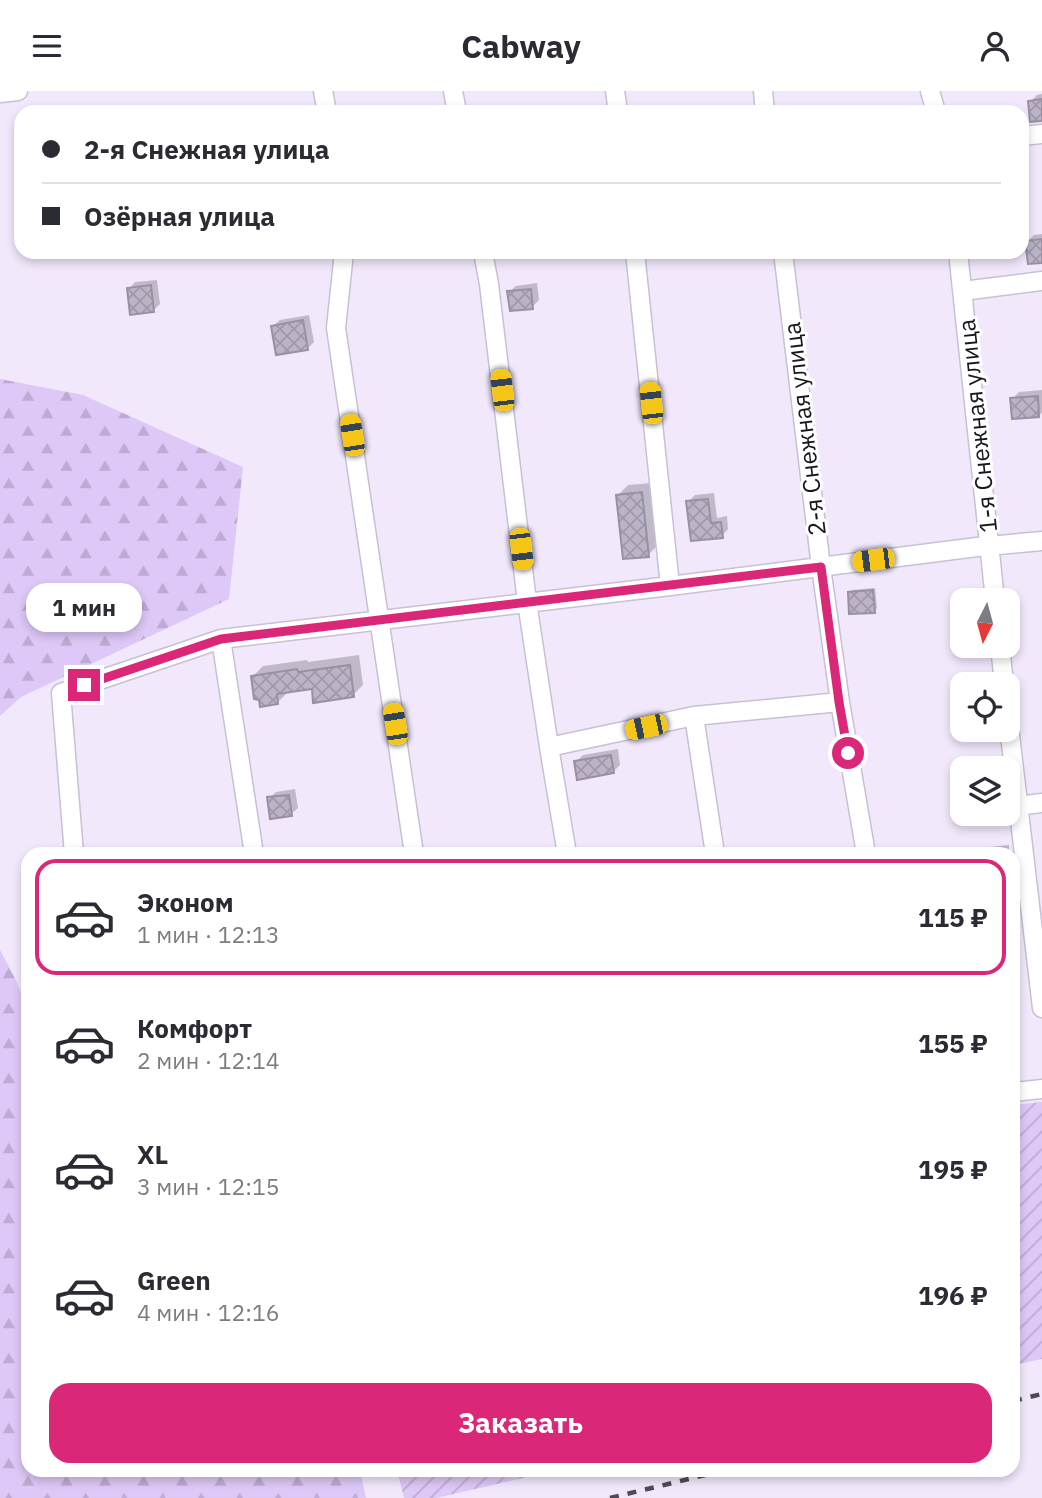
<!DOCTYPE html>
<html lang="ru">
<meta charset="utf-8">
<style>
body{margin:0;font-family:"IBM Plex Sans",sans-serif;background:#f2f2f3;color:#2b2b33;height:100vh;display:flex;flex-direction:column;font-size:26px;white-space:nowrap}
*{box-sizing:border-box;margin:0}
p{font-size:23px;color:#7c7c81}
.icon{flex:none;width:38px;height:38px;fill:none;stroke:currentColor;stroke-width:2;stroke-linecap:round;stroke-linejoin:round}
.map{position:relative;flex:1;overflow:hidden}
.side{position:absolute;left:21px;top:756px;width:999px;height:630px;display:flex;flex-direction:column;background:#fff;border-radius:21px;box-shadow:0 4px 10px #0003}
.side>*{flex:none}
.banner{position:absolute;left:14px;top:14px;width:1015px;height:154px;border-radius:21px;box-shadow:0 4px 10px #0003;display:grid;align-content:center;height:154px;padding:0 28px;background:#fff}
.needle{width:46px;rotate:186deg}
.fabs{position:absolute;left:950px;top:497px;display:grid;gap:14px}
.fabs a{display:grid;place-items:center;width:70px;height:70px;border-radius:14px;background:#fff;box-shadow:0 4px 10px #0003;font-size:35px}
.end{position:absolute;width:32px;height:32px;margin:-16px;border:9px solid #db2777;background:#fff;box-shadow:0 0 0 4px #fff}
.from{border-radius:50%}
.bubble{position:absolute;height:49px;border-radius:21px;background:#fff;box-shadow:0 4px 10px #0003;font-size:23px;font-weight:700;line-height:49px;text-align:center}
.car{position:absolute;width:21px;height:42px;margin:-21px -10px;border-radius:9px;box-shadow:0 0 5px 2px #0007;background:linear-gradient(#f5c518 24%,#345 0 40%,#f5c518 0 76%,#345 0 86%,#f5c518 0)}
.banner b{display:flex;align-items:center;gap:24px;height:66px;font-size:26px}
.banner b+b{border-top:2px solid #e1e1e2}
.banner i{width:18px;height:18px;background:#2b2b33}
ul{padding:12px 0 0;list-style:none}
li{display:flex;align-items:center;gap:21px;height:116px;margin:0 14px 10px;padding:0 14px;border:4px solid transparent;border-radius:21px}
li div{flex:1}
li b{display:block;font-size:26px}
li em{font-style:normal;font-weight:700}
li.selected{border-color:#db2777}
li>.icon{width:63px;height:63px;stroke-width:1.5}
.primary-button{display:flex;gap:14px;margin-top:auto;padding:14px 28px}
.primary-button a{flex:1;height:80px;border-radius:21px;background:#db2777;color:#fff;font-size:28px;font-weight:700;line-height:80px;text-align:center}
header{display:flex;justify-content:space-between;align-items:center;height:91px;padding:0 28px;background:#fff;font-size:32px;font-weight:700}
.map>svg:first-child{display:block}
</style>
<header><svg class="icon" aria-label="menu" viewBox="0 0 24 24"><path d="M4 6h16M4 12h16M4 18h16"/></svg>Cabway<svg class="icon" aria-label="person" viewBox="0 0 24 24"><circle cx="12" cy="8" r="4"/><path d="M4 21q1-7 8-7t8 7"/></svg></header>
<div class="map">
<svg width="1042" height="1407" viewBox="0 0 1042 1407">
<defs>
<pattern id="forest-firs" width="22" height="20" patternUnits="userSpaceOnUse" patternTransform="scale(1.75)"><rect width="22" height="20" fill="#ddc8f7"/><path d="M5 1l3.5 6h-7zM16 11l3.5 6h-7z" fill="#bdabd3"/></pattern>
<pattern id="garden-furrows" width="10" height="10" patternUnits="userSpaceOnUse" patternTransform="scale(1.75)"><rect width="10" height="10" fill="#ddc8f7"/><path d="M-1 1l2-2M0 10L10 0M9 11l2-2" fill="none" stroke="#bdabd3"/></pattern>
<pattern id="building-cross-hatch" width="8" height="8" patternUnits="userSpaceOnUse" patternTransform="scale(1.75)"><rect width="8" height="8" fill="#bbb3c6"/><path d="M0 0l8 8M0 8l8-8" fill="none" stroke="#a099aa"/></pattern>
</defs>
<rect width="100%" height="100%" fill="#f1e8fc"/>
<path fill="url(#forest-firs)" d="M0,288L83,304L243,376L229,508L21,606L0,625Z
M0,859L16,889L28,919V1379H360L366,1407H0Z"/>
<path fill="url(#garden-furrows)" d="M1042,1011V1268L1013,1274V1014Z
M397,1379H558L436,1407H404Z"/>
<path fill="#0003" d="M1042,3V28L1030,11L1037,4Z
M1042,143V170L1027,151L1034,144Z
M157,189L160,213L154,219L129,198L135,191Z
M537,192L539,209L532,216L509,201L516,195Z
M309,224L314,251L307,258L273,235L280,229Z
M1042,299V321L1039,325L1012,308L1019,301Z
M652,392L658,454L648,464L618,404L628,394Z
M714,402L717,427L727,425L728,438L722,445L688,411L695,404Z
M875,497L877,517L874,520L849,502L852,499Z
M359,564L363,594L353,604L313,596L289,600L278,611L252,586L263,575L307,569L308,571Z
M618,658L620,674L614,680L576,671L583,664Z
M295,698L298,717L291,723L269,707L276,701Z
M1009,754V763H984L990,756Z"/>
<path fill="url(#building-cross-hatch)" stroke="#9991a3" stroke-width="2" d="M1042,8V30L1030,31L1028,10Z
M1042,148V172L1028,173L1025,150Z
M151,194L154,221L130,224L127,197Z
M531,198L533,218L510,220L507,200Z
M303,229L308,259L276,264L271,235Z
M1038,305L1039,326L1012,328L1010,307Z
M642,401L649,466L623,468L616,404Z
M708,408L711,432L721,431L723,447L691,450L686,410Z
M873,499L875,522L849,523L848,501Z
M350,574L354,606L313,612L312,598L277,603L278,613L260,616L259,609L254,608L251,585L297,578L298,581Z
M611,664L614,682L577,689L574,670Z
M289,704L292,725L270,728L267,706Z"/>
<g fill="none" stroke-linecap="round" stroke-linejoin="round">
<g stroke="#c8c0d3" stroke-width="21">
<path id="street" d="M323,0L327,21
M453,0L457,21
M615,0L618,21
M763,0L765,21
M930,0L936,21
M0,2L18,0
M1022,45L1042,43
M344,161L336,237L414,763
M483,161L489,193L527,511L549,656L567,763
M635,161L670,495
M783,161L821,476L840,611L866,763
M958,161L995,509
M963,200L1042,190
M221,548L254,763
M1000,555L1004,593
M694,625L715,763
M1008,627L1042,917
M549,656L694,625L840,611
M1018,715L1042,712
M74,763L61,602L221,548L670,495L977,456L1042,450
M1013,1001L1042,998"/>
</g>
<use href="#street" stroke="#fff" stroke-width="18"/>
<path stroke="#4f4b55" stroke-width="4.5" stroke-dasharray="9 9" stroke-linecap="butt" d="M1013,1310L1042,1303
M610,1407L726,1379"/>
</g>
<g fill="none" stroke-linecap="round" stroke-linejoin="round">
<path stroke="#db2777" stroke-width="9" d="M84,594L221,548L821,476L839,611L848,662"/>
</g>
<g text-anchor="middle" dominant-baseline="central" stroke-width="6" stroke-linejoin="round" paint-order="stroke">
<g font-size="24" fill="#19161d" stroke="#fff">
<text transform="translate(977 335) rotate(-96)">1-я Снежная улица</text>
<text transform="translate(804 338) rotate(-97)">2-я Снежная улица</text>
</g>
</g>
</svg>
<div class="fabs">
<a><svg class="needle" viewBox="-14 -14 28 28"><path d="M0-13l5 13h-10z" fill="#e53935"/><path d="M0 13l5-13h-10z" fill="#7c7c81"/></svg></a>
<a><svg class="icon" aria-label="locate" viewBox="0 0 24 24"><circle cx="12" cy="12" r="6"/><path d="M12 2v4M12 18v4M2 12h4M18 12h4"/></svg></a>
<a><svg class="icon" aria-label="layers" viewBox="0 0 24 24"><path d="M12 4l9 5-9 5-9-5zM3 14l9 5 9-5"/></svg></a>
</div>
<i class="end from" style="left:848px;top:662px"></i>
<i class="end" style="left:84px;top:594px"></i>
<div class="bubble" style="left:26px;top:492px;width:116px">1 мин</div>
<i class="car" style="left:502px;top:299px;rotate:353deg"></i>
<i class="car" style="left:651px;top:312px;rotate:354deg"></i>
<i class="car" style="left:352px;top:344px;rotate:351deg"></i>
<i class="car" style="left:521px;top:458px;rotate:173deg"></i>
<i class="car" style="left:873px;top:469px;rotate:263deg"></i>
<i class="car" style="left:395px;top:633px;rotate:351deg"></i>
<i class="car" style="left:646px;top:636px;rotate:258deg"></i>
<div class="banner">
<b><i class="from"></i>2-я Снежная улица</b>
<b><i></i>Озёрная улица</b>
</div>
<section class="side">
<ul>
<li class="selected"><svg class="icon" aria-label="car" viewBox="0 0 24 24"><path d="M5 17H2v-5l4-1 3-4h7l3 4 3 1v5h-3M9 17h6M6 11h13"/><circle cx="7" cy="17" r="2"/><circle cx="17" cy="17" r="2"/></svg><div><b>Эконом</b><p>1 мин · 12:13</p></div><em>115 ₽</em></li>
<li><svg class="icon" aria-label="car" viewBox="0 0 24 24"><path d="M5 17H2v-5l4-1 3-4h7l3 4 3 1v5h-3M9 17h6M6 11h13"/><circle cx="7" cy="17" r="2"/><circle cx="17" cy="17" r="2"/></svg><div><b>Комфорт</b><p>2 мин · 12:14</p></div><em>155 ₽</em></li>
<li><svg class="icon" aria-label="car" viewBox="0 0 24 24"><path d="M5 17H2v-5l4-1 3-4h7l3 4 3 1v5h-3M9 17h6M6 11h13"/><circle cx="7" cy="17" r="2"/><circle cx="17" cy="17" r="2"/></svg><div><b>XL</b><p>3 мин · 12:15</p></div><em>195 ₽</em></li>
<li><svg class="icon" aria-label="car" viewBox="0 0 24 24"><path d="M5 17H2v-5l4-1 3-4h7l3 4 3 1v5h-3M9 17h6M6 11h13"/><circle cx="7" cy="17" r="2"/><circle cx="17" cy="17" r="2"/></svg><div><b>Green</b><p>4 мин · 12:16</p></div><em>196 ₽</em></li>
</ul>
<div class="primary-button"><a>Заказать</a></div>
</section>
</div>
